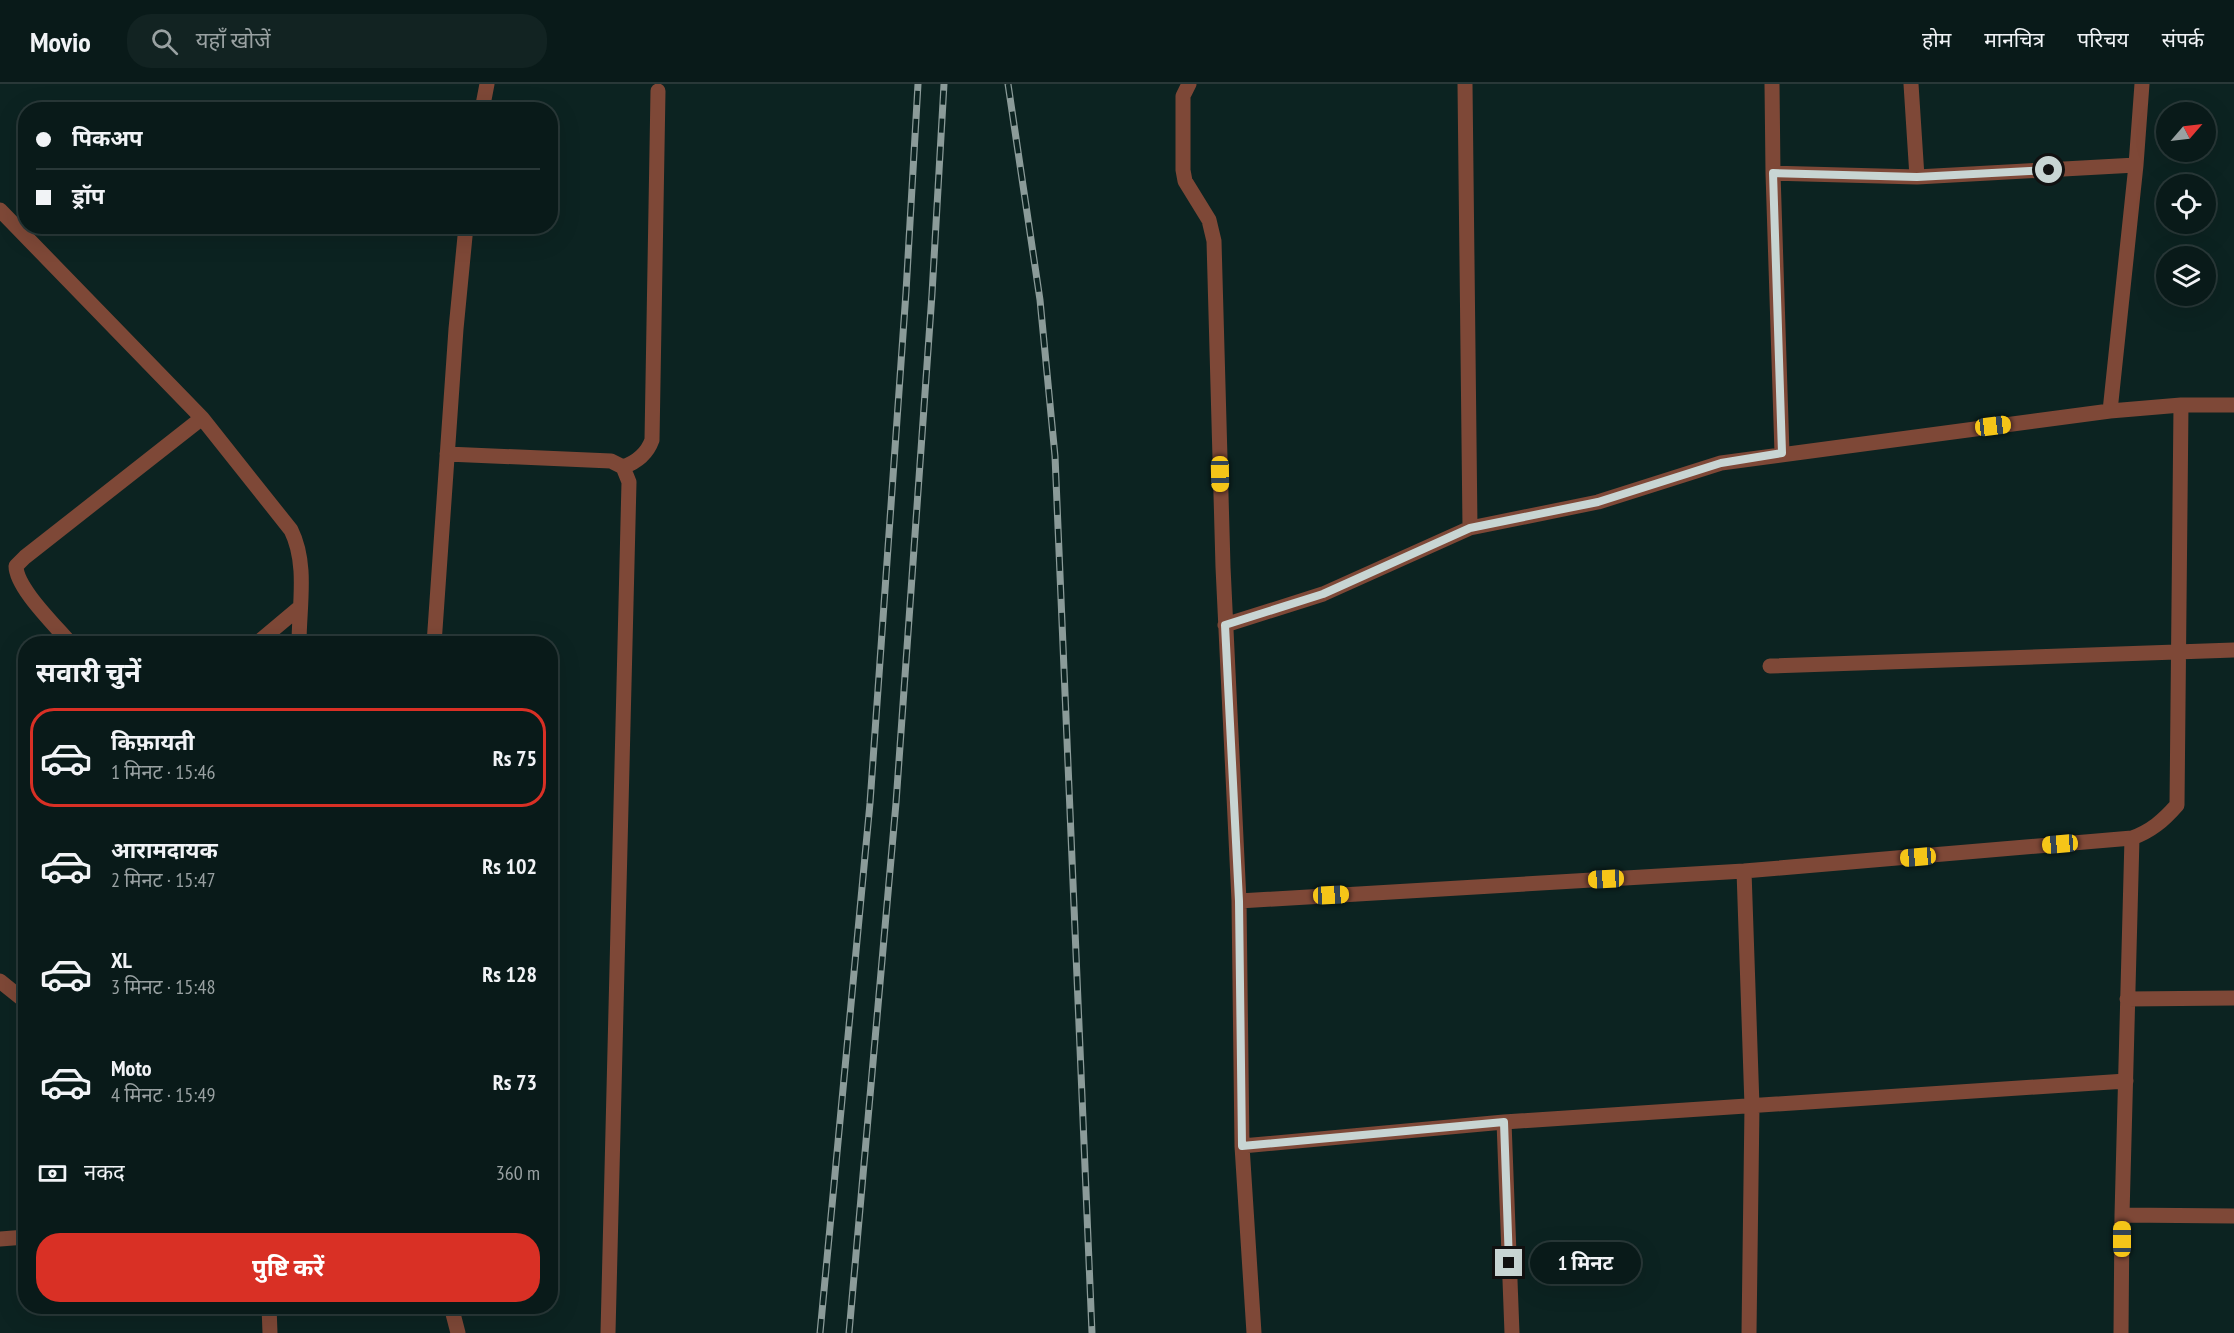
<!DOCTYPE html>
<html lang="hi">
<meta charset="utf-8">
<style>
body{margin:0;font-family:"PT Sans Narrow","Noto Sans Devanagari",sans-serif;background:#122322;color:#f1f3f6;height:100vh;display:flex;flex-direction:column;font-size:22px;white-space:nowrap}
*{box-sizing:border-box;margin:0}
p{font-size:20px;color:#99a1a2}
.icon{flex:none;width:33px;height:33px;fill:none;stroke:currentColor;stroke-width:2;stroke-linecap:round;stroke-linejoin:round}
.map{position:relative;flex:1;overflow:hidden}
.side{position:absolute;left:18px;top:552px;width:540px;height:678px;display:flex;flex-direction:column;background:#091a19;border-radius:24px;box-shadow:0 6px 24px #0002,0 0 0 2px #293838}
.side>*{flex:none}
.top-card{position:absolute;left:18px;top:18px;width:540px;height:132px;border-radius:24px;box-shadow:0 6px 24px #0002,0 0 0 2px #293838;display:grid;align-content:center;height:132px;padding:0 18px;background:#091a19}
.needle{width:39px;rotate:62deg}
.tools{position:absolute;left:2156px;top:18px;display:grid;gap:12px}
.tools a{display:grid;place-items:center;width:60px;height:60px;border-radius:50%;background:#091a19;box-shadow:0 6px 24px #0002,0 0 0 2px #293838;font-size:30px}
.end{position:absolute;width:27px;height:27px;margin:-14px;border:8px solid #c8d5d3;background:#111;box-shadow:0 0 0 3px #111}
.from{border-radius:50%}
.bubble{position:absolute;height:42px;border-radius:21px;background:#091a19;box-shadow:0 6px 24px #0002,0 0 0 2px #293838;font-size:20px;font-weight:700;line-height:42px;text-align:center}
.car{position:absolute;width:18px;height:36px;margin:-18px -9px;border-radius:8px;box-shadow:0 0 4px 2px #0007;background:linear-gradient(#f5c518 24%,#345 0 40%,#f5c518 0 76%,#345 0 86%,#f5c518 0)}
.top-card b{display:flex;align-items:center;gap:21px;height:57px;font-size:22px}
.top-card b+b{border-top:2px solid #293838}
.top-card i{width:15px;height:15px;background:#f1f3f6}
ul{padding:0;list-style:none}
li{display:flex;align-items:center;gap:18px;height:99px;margin:0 12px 9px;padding:0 6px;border:3px solid transparent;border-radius:24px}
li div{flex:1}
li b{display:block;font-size:22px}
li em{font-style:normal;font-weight:700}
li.current{border-color:#d93025}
li>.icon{width:54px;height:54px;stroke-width:1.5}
h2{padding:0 18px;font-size:27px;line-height:72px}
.pay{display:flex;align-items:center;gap:15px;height:66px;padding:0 18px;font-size:22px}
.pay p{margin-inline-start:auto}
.action{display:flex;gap:12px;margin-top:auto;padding:12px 18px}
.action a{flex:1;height:69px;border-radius:24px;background:#d93025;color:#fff;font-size:24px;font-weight:700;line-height:69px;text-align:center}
header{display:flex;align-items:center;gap:36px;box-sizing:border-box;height:84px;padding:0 30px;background:#091a19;border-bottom:2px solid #293838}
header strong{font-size:28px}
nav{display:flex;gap:33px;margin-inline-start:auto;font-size:21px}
.search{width:420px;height:54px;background:#122322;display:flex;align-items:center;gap:15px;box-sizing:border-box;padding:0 21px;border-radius:24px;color:#99a1a2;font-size:22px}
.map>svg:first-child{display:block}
</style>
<header>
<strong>Movio</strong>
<div class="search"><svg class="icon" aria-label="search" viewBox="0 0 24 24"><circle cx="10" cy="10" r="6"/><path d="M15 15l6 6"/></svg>यहाँ खोजें</div>
<nav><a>होम</a><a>मानचित्र</a><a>परिचय</a><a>संपर्क</a></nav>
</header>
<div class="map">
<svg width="2234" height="1249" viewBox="0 0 2234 1249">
<rect width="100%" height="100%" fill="#0c2321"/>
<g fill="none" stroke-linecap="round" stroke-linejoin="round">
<path stroke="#7e4837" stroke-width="15" d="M1189,0L1183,12V86L1185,97L1209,136L1214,157L1223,483L1239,817L1242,1062L1254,1249
M1465,0L1470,444
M1772,0L1773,89L1782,369
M482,26L487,0
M1773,89L1917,93L1911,0
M1917,93L2136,81
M0,126L202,334L291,446C308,480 299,522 299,560
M2110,327L2136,81L2142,0
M447,370L611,377L623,383L629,398L608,1249
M623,383C637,378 647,370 652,356L658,7
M1225,541L1323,510L1470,444L1598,418L1721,379L2110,327L2181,321H2234
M71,560C56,542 16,504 16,482L25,473L202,334
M256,560L299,524
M434,560L456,245L466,142
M1770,582L2234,566
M1744,787L1752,1022L1749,1249
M1239,817L1744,787L2132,754C2151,747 2163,737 2177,721L2181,321
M0,897L26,918
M2127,915L2234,914
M1504,1038L1512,1249
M1242,1062L1504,1038L2126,997
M2122,1131L2234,1132
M0,1155L26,1153
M269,1222L270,1249
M451,1222L458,1249
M2121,1249L2122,1131L2132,754"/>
<g stroke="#8b9b99" stroke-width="7">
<path id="rail" d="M1008,0L1040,216L1055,372L1092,1249
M820,1249L870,719L906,208L918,0
M849,1249L896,719L932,210L944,0"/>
</g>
<use href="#rail" stroke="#0c2321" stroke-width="4.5" stroke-dasharray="14" stroke-linecap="butt"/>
</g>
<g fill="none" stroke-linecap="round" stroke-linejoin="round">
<path stroke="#c8d5d3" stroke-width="8" d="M1509,1179L1504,1038L1242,1062L1239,817L1225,541L1323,510L1470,444L1598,418L1721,379L1782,369L1773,89L1917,93L2049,86"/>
</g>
</svg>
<div class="tools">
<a><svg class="needle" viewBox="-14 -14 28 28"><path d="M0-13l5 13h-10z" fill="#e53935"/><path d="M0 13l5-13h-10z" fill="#99a1a2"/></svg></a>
<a><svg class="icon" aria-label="locate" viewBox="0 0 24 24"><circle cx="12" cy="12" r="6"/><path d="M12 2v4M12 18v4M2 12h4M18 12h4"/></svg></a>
<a><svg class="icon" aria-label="layers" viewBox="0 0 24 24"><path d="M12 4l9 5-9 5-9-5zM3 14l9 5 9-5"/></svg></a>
</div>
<i class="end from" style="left:2049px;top:86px"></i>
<i class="end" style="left:1509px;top:1179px"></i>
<div class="bubble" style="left:1530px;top:1158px;width:111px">1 मिनट</div>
<i class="car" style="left:1993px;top:342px;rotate:83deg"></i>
<i class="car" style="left:1220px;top:390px;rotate:179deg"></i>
<i class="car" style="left:2060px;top:760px;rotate:265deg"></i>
<i class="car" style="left:1918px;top:773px;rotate:265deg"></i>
<i class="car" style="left:1606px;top:795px;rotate:267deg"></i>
<i class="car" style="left:1331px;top:811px;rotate:87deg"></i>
<i class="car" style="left:2122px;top:1155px;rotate:0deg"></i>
<div class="top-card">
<b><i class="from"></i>पिकअप</b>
<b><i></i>ड्रॉप</b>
</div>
<section class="side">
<h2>सवारी चुनें</h2>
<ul>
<li class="current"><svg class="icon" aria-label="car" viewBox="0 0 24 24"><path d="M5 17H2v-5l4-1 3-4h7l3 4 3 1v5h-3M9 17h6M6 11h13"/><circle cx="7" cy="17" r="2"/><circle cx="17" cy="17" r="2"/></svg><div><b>किफ़ायती</b><p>1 मिनट · 15:46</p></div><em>Rs 75</em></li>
<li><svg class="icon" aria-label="car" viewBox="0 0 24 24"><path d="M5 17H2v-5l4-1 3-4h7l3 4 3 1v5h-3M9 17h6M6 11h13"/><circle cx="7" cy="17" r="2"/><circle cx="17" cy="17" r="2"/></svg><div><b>आरामदायक</b><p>2 मिनट · 15:47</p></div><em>Rs 102</em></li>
<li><svg class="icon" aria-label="car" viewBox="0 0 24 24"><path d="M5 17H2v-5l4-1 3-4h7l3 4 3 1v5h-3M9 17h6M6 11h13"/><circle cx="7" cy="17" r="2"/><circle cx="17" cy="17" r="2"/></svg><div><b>XL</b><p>3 मिनट · 15:48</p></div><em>Rs 128</em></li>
<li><svg class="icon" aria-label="car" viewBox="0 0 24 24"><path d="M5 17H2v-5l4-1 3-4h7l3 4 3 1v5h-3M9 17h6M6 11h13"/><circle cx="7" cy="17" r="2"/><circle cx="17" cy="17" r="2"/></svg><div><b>Moto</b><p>4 मिनट · 15:49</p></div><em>Rs 73</em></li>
</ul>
<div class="pay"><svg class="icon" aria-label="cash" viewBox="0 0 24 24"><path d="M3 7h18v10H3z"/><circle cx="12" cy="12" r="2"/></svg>नकद<p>360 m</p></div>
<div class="action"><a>पुष्टि करें</a></div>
</section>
</div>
